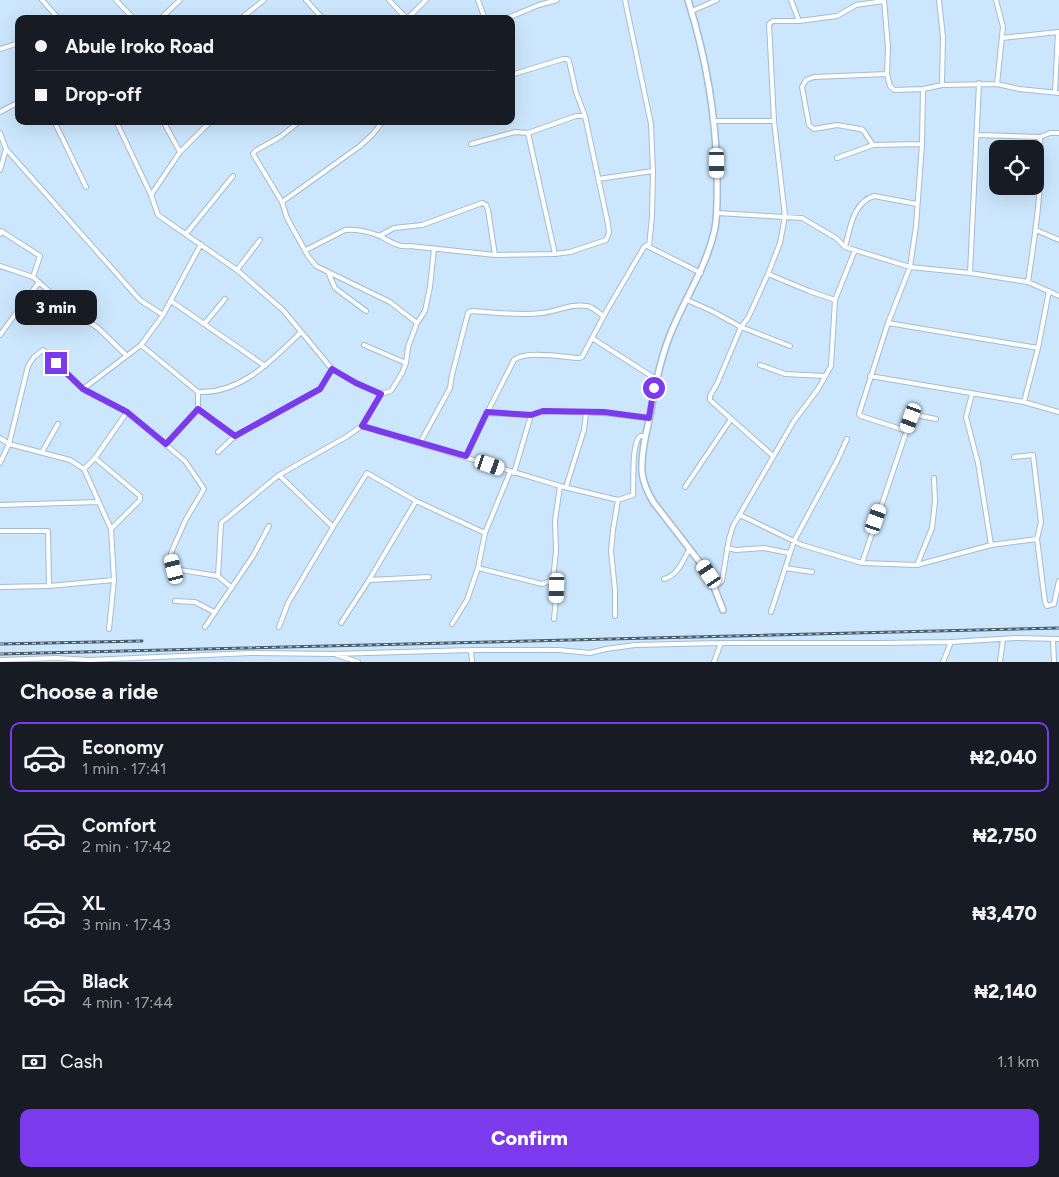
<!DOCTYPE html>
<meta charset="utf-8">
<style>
body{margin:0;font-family:Figtree,sans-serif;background:#242831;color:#f1f3f6;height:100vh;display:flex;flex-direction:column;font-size:19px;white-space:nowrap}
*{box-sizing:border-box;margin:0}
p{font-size:16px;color:#9ea1a6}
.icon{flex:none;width:28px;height:28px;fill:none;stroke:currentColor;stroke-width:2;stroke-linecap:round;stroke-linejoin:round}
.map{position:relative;height:662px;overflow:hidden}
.panel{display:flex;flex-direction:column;background:#171b24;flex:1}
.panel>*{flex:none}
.hud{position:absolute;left:15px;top:15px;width:500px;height:110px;border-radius:10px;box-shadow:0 5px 20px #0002;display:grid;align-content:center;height:110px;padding:0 20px;background:#171b24}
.tools{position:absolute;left:989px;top:140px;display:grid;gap:10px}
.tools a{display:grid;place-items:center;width:55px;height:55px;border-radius:10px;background:#171b24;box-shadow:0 5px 20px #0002;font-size:25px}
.end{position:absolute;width:22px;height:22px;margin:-11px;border:6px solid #7c3aed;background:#fff;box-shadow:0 0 0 2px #fff}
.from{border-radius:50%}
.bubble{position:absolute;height:35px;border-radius:10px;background:#171b24;box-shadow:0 5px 20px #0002;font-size:16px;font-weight:800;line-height:35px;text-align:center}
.car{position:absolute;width:15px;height:30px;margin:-15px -8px;border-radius:6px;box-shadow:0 0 4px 1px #0007;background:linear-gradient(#fff 24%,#345 0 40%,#fff 0 76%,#345 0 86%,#fff 0)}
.hud b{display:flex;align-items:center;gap:18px;height:48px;font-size:19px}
.hud b+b{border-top:1px solid #363941}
.hud i{width:12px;height:12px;background:#f1f3f6}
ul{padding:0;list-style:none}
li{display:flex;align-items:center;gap:15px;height:70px;margin:0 10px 8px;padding:0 10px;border:2px solid transparent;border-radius:10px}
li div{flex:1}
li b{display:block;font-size:19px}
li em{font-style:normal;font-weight:800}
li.selected{border-color:#7c3aed}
li>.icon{width:45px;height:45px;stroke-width:1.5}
h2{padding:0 20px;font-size:22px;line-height:60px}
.pay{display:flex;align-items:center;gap:12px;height:55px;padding:0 20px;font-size:19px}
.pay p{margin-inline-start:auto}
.action{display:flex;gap:10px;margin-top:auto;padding:10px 20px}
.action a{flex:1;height:58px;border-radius:10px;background:#7c3aed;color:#fff;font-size:20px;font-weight:800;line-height:58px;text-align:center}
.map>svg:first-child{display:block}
</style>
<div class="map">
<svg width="1059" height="662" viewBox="0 0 1059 662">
<rect width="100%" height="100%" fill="#cce7fd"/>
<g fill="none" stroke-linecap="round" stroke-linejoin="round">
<g stroke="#a2bcd1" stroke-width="6">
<path id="minor" d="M42,0L59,19
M116,0L134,19
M306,0L323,19
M389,0L407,19
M478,0L485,19
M791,0L799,21
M884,0L888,47L887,74L890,86L894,90L923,89L942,85L997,84L1019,89L1059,93
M939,0L943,37L942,85
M996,0L1003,27L997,84
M692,11L717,0
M160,19L180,0
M240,19L264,0
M407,19L426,0
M505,19L539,5L557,0
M1002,38L1059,32
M0,49L19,43
M1055,92L1058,32
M0,112L19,102
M54,121L86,187
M116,121L151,195L158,215L237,270L283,310L332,369L356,383L381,394
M163,121L180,152
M300,121L280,137L255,151L253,154L282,202L287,218L308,256L316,266L390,302L417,323
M714,121H774
M0,133L6,149L140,300L163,315
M528,133L555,254
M978,135L1040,137L1050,133H1059
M471,144L515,132L528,133L576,116H585
M873,145L863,130L860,129L837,125L814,129L809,125L802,87L806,80L814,77L887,74
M837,158L873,145L922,144
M0,170L6,149
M598,179L653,171
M151,195L180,152L211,121
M282,202L360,146L373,134L383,121
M717,213L802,218L836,238L845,247L910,267L970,273L1028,282L1059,296
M1036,230L1059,240
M0,234L1,231L40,256L33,277
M186,234L233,176
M379,236L394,228L422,225L482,203L486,205L488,210L495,255
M649,247L701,273
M845,247C850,229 853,202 874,196L917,204
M306,250L345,230C356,229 371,232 380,236C390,241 398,248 410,246L495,255L555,254L570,252L606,240L609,233L608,224L585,116L576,92L569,61L567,59H563L511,75
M0,266L33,277L67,307L98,328L126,355
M237,270L260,240
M328,272L335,288L366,311
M970,273L979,83
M768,274L809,291L835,300
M1028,282C1035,235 1043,186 1040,137
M687,300L712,311L741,327L790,346
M171,301L265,366
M205,323L225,299
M888,323L1038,348
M0,335L39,282
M592,338L656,379
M141,345L198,392
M364,345L406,363
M760,365L785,374L825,376
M870,376L1024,402L1038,348L1049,291
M83,389L141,345L163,315L201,244
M972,394L966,417L978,463L991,545
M1024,402L1059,412
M198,409L235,436
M487,413L531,415L543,411L604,413L649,418
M362,426L560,486L618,500L633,495C634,482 631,445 640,436H645
M907,431L861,416L859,414L888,323L910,267L916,226L922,144L923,89
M0,438L9,444L70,460L84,469L111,529L114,580L109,629
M420,443L450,388L452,375L468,313L471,311C494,312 518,316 541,313C556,312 571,303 587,306C593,307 598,312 603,316
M166,444L198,409V392C241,394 271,361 300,333
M42,452L58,424
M218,452L235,436L320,389L332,369
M773,456L710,400V396L717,384L741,327L748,318L768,274L780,243L785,216L774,121L769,24L773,21H799L837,16L856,5L884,1
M466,457L487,413L514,360C525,350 564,357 579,358L582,357L607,310L644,247L647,245L649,247L652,216L653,171L651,124L625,0
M1014,457L1033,455L1041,522L1037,539L1045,602L1047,606L1054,604L1059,581
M95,458L140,496V500L111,529
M0,463L9,444L28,366L34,357L43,350L83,389L127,412L185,461L204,489L186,519L171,553L174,569L218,576
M84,469L95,458L127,412
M514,473L531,415
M279,475L333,527
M566,487L584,430L586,413
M685,487L731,419
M0,505L98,502
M740,515L802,545L862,563L917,565L991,545L1037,539
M0,531H48L49,586
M727,548L736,550L764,548L789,553
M862,563L911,418L916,415L936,419
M917,565L932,528L935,502L934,478
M478,568L542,584L553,580
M785,568L812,572
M664,579C678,575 682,562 689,550
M369,580L429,577
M0,587L49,586L114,580
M232,588L218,576L221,523L279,475L346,437L362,426L381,394L391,391L402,373L406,363L408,347L417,323L425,311L430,287L434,249
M714,588L722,581L729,539L733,526L794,421L818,389L831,366L835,300L855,250
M175,601L195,602L214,612
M771,612L794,541L837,461L847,439
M615,616V590L611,551L613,530L618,500
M554,619L557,588L553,580L556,551L555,521L560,486
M341,623L369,580L416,501
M452,624L467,600L478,568L485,533L510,472
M205,627L253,556L269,526
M279,627L288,603L333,527L367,473L416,501L485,533
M1053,640L1054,662
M471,650L472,662
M337,655L358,662
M0,660L56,658L89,660L251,653L333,654L471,650H559L590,653L606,649L635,645L721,643H881L951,642L1016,638L1059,639
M714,662L721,643
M943,662L951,642
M1000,662L1003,639"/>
</g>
<g stroke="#a2bcd1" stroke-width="8">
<path id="tertiary" d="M688,0C706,57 716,115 717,175C717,192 718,210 715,228C708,262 690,290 676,321C661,353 656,382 650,416C646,434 641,453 642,472C643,482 649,495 654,503L709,574L723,610"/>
</g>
<use href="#minor" stroke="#fff" stroke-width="4"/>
<use href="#tertiary" stroke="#fff" stroke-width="5"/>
<g stroke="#4d5d69" stroke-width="3">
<path id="rail" d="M0,644L142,641
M0,654L1059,628"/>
</g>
<use href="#rail" stroke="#cce7fd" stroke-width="1" stroke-dasharray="4" stroke-linecap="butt"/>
</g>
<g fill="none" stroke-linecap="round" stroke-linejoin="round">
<path stroke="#7c3aed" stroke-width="6" d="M56,363L83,389L127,412L166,444L198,409L235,436L320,389L332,369L356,383L381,394L362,426L466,456L487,412L531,415L543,411L604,412L649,418L654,388"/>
</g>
</svg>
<div class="tools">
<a><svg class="icon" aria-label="locate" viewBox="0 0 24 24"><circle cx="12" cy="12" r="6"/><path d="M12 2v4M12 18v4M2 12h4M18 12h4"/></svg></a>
</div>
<i class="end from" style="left:654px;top:388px"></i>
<i class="end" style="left:56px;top:363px"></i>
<div class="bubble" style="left:15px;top:290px;width:82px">3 min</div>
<i class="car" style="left:717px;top:163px;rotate:179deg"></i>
<i class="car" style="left:911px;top:418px;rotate:200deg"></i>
<i class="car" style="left:490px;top:465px;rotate:109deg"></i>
<i class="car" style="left:876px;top:519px;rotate:19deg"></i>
<i class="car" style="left:174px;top:569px;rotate:346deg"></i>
<i class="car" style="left:709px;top:574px;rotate:326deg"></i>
<i class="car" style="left:557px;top:588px;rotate:182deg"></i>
<div class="hud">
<b><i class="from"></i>Abule Iroko Road</b>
<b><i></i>Drop-off</b>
</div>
</div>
<section class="panel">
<h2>Choose a ride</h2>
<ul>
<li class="selected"><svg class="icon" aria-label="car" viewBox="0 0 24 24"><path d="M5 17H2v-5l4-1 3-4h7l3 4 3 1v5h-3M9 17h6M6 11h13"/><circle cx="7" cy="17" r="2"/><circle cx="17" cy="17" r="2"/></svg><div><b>Economy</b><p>1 min · 17:41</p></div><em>₦2,040</em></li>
<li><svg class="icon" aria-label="car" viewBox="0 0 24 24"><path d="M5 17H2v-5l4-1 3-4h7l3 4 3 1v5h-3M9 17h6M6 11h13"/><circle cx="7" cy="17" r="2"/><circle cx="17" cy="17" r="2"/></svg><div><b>Comfort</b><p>2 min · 17:42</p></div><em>₦2,750</em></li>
<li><svg class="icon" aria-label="car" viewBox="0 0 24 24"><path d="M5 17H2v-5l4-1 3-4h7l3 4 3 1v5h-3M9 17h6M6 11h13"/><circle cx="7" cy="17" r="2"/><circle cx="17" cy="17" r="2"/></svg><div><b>XL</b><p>3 min · 17:43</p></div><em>₦3,470</em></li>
<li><svg class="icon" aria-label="car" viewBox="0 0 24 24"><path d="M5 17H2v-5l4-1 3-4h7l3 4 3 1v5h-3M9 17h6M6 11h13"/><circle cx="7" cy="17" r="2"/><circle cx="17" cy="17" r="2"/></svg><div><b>Black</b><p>4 min · 17:44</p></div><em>₦2,140</em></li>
</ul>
<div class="pay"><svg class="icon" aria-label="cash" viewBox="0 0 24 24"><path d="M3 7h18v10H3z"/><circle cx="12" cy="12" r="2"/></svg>Cash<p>1.1 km</p></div>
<div class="action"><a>Confirm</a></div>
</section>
